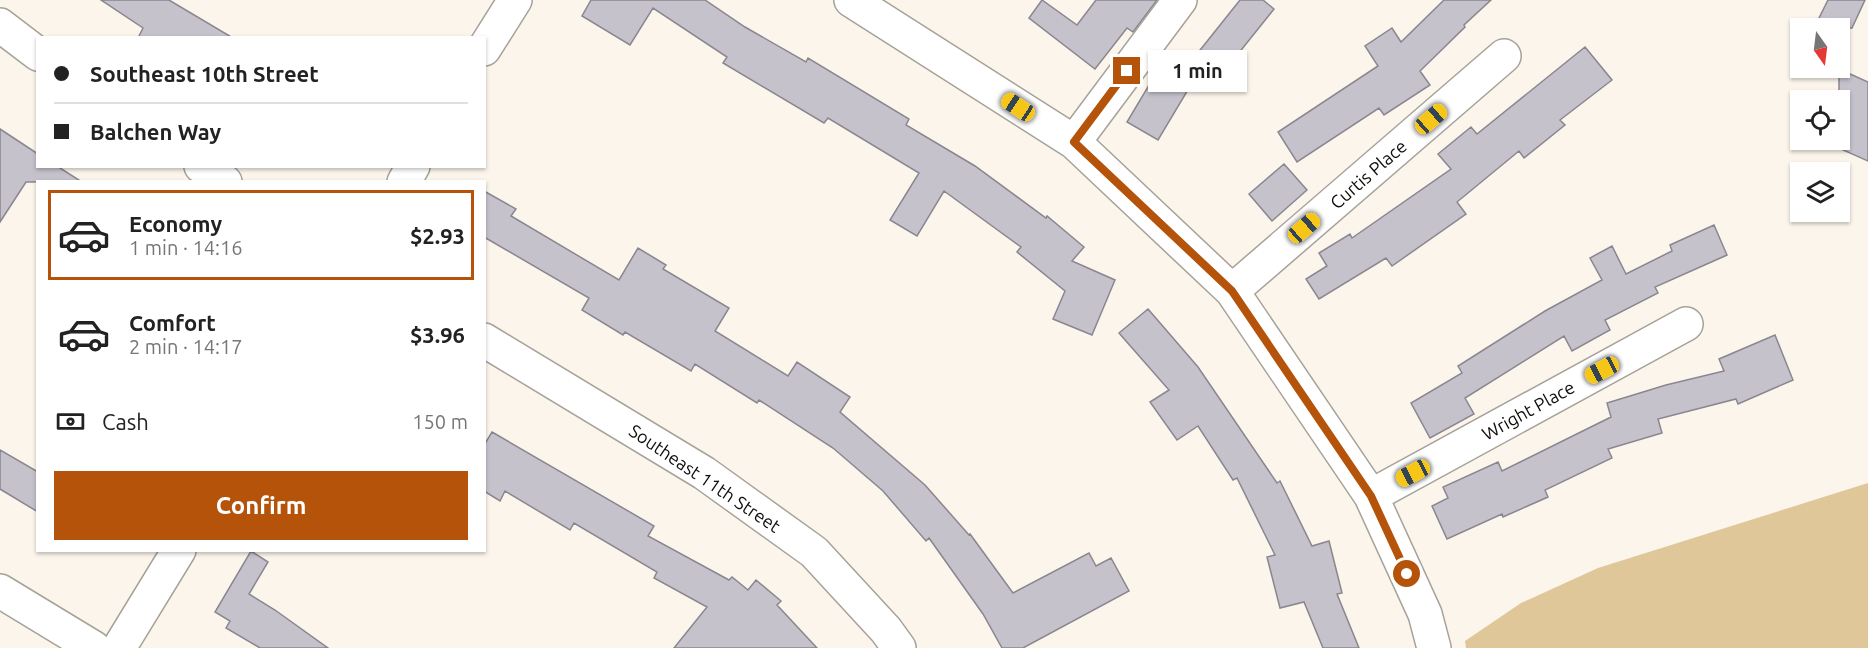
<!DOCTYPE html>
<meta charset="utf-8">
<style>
body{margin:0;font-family:Ubuntu,sans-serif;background:#f6f6f6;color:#222;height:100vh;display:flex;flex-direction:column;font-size:22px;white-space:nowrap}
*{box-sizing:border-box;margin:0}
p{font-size:20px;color:#767676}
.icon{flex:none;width:33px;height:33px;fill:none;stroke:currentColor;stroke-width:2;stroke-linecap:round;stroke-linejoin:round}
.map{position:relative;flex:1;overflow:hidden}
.details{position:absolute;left:36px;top:180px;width:450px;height:372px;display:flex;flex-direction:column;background:#fff;border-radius:0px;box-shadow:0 2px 4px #0004}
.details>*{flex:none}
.guide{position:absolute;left:36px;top:36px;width:450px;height:132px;border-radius:0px;box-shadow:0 2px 4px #0004;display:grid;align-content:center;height:132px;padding:0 18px;background:#fff}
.needle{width:39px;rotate:166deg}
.controls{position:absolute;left:1790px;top:18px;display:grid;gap:12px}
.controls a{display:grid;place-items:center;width:60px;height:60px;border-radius:0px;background:#fff;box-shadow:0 2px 4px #0004;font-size:30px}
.end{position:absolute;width:27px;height:27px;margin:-14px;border:8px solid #b45309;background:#fff;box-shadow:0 0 0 3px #fff}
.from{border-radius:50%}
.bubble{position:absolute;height:42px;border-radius:0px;background:#fff;box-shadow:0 2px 4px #0004;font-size:20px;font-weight:700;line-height:42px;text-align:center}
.car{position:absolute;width:18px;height:36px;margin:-18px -9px;border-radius:8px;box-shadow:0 0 4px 2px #0007;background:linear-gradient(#f5c518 24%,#345 0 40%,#f5c518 0 76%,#345 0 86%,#f5c518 0)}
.guide b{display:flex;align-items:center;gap:21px;height:57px;font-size:22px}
.guide b+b{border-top:2px solid #e0e0e0}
.guide i{width:15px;height:15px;background:#222}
ul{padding:10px 0 0;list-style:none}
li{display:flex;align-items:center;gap:18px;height:90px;margin:0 12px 9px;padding:0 6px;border:3px solid transparent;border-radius:0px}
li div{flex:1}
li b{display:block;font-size:22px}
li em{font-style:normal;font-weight:700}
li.active{border-color:#b45309}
li>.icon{width:54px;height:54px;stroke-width:1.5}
.pay{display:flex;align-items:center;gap:15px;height:66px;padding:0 18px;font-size:22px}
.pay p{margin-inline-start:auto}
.cta{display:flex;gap:12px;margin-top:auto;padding:12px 18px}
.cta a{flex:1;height:69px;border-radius:0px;background:#b45309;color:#fff;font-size:24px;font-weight:700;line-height:69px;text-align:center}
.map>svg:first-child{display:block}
</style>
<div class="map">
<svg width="1868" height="648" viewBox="0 0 1868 648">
<rect width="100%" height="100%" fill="#fbf5eb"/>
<path fill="#e0c79a" d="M1868,483V648H1466L1465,641L1521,603L1598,568Z"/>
<path fill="#c6c2cc" stroke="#8a8690" stroke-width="1.5" d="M101,0H169L233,38H138L143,28Z
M591,0H705L745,27L806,62L808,58L909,119L906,125L975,166L1046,218L1047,216L1084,247L1072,261L1115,280L1092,335L1053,319L1065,291L1017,252L1021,247L944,191L917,236L890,220L919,173L828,118L824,123L723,63L727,57L653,8L630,45L582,16Z
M1042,0L1077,25L1096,0H1157L1133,32L1127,28L1095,69L1029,18Z
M1240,0H1263L1274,9L1218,79L1193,59Z
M1444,0H1491L1464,25L1465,27L1420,71L1430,85L1384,115L1379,108L1297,162L1278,132L1378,66L1365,46L1392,28L1401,42Z
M1828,0H1865L1852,28H1814Z
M1585,47L1612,80L1560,120L1565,125L1524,158L1519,151L1457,202L1466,214L1392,266L1386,258L1319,299L1306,279L1327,266L1319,253L1350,234L1352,238L1451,169L1438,154L1471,127L1477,134Z
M1164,60L1195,78L1158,140L1127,122Z
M1839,69L1868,82V161L1834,146L1837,140H1839Z
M0,129L38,154V166H57L82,182H26L0,222Z
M1284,164L1307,190L1272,221L1249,194Z
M484,191L516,209L511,216L619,280L638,248L666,265L663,269L729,308L715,331L788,376L797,362L850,397L840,412L925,485L969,535L970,534L1013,593L1089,553L1096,566L1111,558L1129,591L1023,648H1002L983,614L929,538L926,541L883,491L833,448L759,400L757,403L695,364L691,371L625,332L623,335L582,310L589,298L484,237Z
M1714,225L1727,255L1655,287L1658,293L1605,320L1610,330L1572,351L1564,336L1465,398L1474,414L1430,438L1411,403L1462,373L1458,366L1545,311L1602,280L1590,258L1612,246L1626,274L1672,251L1670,245Z
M1148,309L1198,367L1277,483L1280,481L1312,546L1329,541L1342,593L1337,594L1359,648H1323L1304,602L1280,608L1267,557L1275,555L1237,478L1233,480L1198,426L1177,440L1150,402L1169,390L1119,333Z
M1775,335L1793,380L1738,404L1736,399L1658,419L1662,433L1608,449L1612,458L1545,490L1548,497L1503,517L1502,514L1447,539L1432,506L1448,498L1443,487L1498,462L1502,471L1611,417L1607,403L1666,385L1724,371L1719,359Z
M492,432L654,526L648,536L729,580L732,577L748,590L756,580L781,601L777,605L817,648H674L707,607L654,578L657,572L574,523L570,530L505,491L500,501L484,491V445Z
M0,450L38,472V512L0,489Z
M251,551L268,562L249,594L275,610L328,648H260L226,628L230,621L215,612Z"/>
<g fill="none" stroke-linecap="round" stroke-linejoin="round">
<g stroke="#a7a299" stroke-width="36">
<path id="minor" d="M851,0L1074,142L1232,291L1371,496L1425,614L1434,648
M0,25L38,54
M484,49L515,0
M1074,142L1180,0
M201,166L225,182
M404,182L413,166
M1232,291L1504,56
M484,340L704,473L814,552L886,630L899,648
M1371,496L1686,324
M0,591L94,648
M119,648L179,550"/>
</g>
<use href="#minor" stroke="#fff" stroke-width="33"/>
</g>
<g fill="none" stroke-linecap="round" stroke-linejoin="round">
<path stroke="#b45309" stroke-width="8" d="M1127,71L1074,142L1232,291L1371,496L1407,574"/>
</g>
<g text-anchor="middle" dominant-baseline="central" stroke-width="4.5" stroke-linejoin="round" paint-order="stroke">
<g font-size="18" fill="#100e0b" stroke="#fff">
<text transform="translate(1368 174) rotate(-41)">Curtis Place</text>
<text transform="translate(1528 410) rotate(-29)">Wright Place</text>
<text transform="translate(705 478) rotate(34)">Southeast 11th Street</text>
</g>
</g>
</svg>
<div class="controls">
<a><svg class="needle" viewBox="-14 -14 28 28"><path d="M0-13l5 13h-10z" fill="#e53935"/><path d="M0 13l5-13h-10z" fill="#767676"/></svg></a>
<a><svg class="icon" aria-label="locate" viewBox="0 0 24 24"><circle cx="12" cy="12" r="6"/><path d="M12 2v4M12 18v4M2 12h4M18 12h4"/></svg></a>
<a><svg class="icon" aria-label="layers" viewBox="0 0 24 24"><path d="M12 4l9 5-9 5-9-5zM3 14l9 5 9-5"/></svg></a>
</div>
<i class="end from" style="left:1407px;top:574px"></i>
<i class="end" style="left:1127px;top:71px"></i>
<div class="bubble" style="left:1148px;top:50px;width:99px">1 min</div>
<i class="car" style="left:1018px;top:107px;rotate:303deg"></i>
<i class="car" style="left:1431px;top:119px;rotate:49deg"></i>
<i class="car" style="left:1304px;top:228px;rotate:49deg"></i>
<i class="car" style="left:1602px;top:370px;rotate:242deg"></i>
<i class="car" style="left:1413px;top:473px;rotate:242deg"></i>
<div class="guide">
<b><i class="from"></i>Southeast 10th Street</b>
<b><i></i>Balchen Way</b>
</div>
<section class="details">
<ul>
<li class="active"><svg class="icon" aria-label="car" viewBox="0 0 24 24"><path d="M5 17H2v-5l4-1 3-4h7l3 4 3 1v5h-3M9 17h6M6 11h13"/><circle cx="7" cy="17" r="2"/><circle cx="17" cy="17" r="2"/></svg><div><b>Economy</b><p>1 min · 14:16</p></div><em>$2.93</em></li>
<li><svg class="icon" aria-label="car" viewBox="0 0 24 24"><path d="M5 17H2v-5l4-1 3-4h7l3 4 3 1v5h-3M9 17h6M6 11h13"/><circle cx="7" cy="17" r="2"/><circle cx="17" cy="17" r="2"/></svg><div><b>Comfort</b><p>2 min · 14:17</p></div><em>$3.96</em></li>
</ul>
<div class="pay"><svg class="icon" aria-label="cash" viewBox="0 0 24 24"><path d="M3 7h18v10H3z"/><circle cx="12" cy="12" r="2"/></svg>Cash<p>150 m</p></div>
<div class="cta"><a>Confirm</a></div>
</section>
</div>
